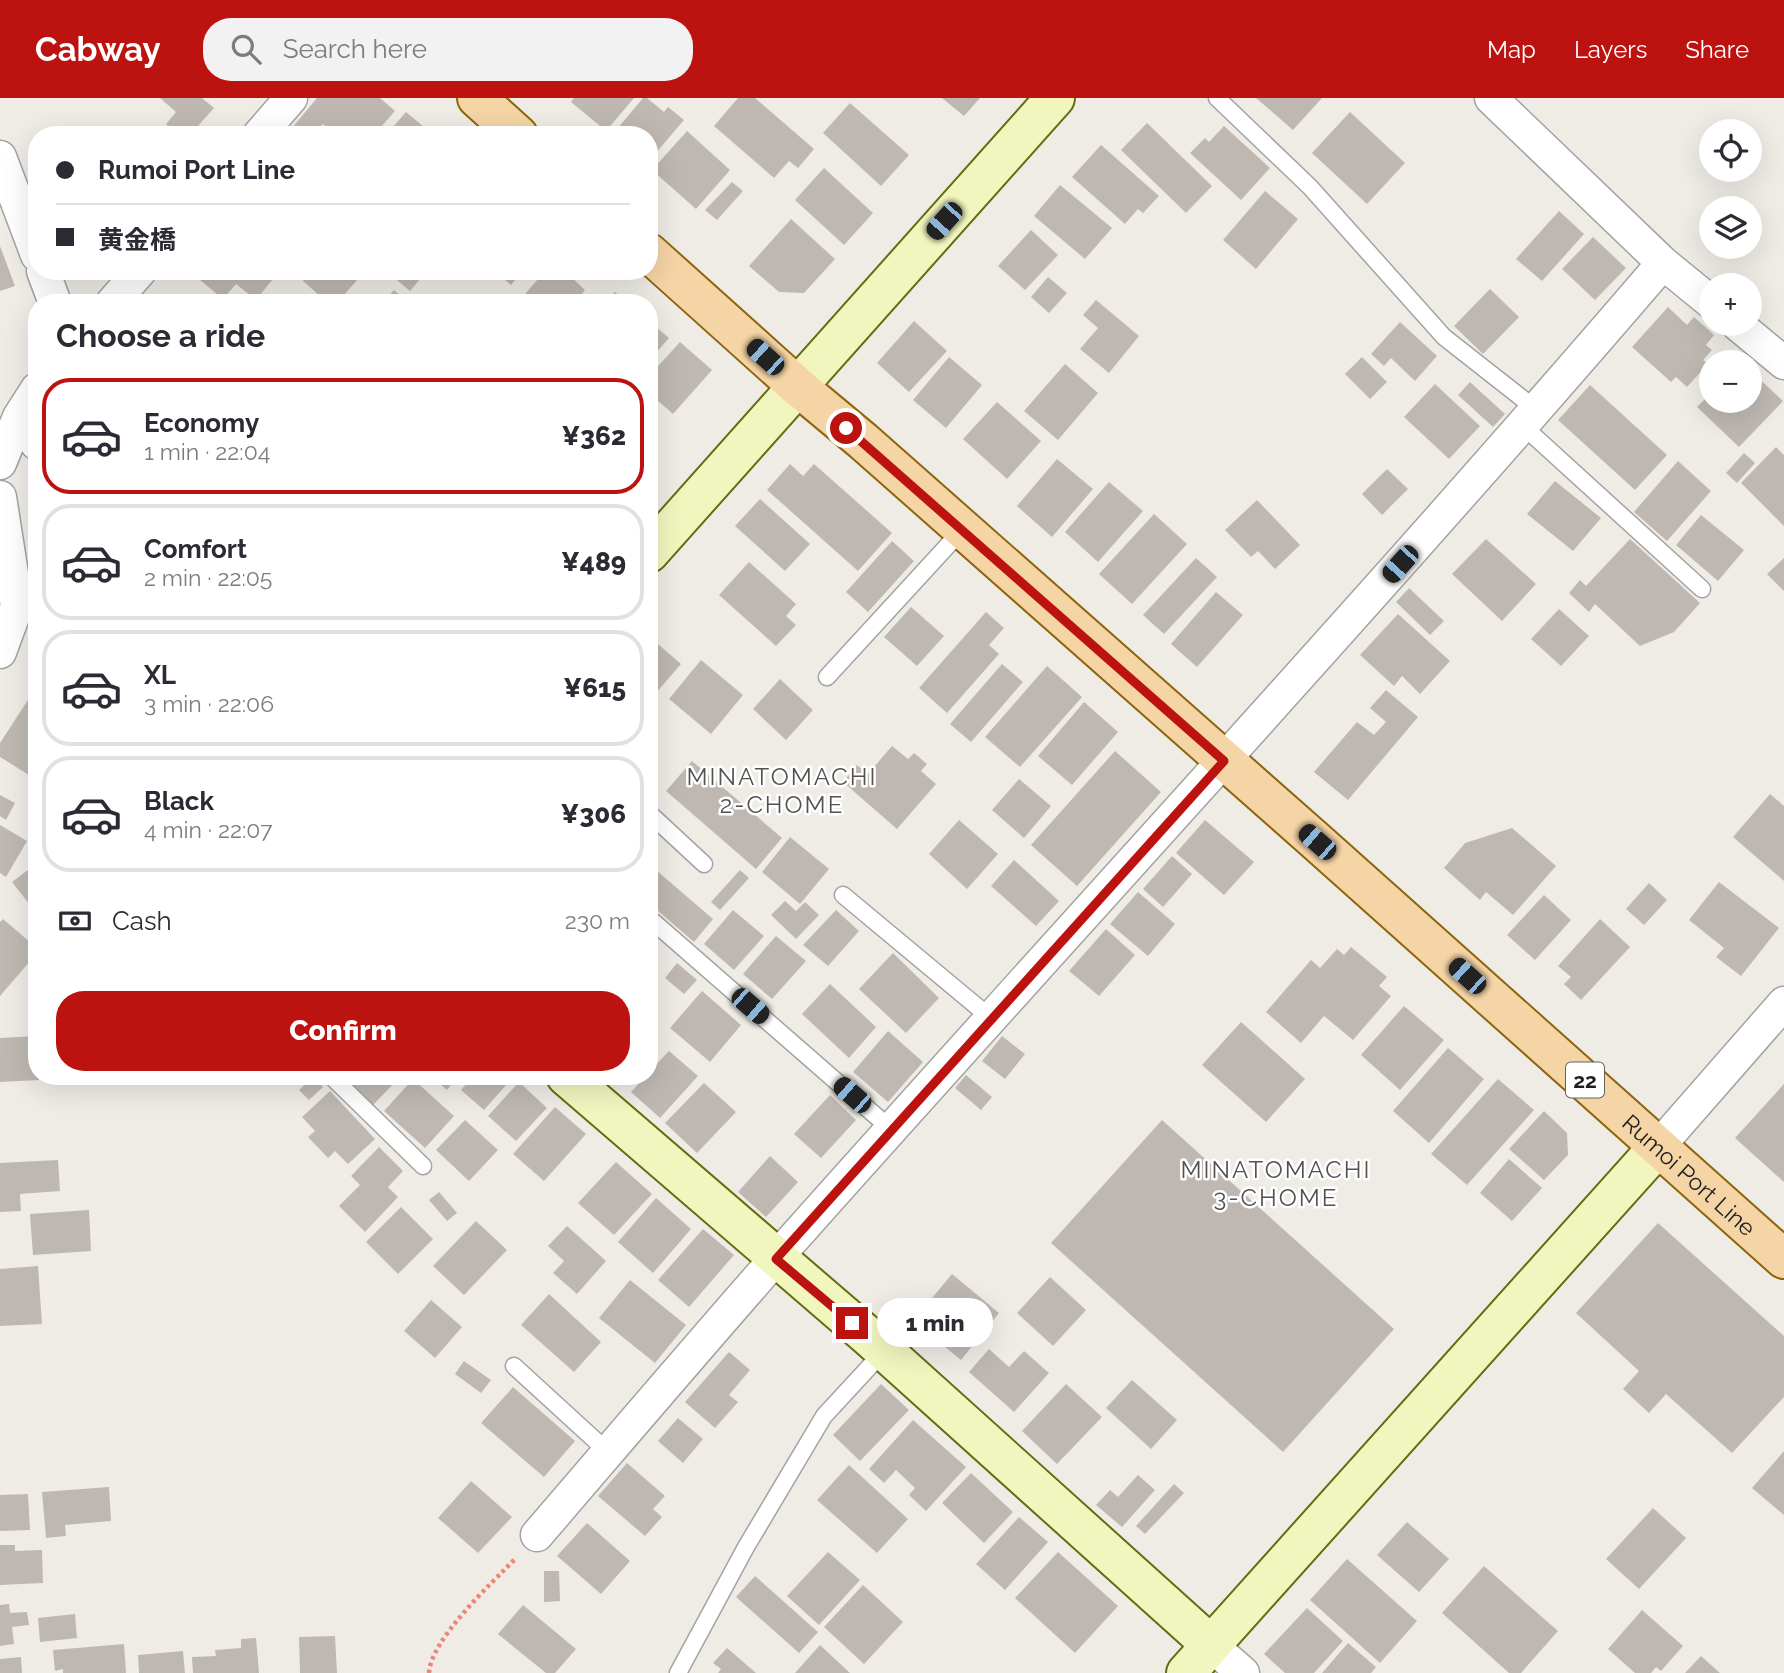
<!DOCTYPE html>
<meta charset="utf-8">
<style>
body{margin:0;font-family:Raleway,"Noto Sans JP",sans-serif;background:#f2f2f3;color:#2b2b33;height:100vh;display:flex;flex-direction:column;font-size:26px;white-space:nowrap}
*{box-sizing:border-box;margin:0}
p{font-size:23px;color:#7c7c81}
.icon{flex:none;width:38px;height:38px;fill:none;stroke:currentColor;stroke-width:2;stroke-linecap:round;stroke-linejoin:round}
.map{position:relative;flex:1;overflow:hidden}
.panel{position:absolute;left:28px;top:196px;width:630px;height:791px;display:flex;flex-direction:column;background:#fff;border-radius:28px;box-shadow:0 7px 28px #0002}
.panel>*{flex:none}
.hud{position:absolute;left:28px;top:28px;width:630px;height:154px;border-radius:28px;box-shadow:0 7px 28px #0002;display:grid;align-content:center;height:154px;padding:0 28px;background:#fff}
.fabs{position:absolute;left:1699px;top:21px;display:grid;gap:14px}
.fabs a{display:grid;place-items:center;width:63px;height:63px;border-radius:50%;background:#fff;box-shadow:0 7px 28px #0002;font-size:35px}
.end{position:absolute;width:32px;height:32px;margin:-16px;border:9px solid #bd1310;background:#fff;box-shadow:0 0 0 4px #fff}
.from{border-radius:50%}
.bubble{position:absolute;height:49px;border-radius:24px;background:#fff;box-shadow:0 7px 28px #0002;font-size:23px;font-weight:800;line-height:49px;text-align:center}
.car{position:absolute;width:21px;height:42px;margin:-21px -10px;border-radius:9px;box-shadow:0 0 5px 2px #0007;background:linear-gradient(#222 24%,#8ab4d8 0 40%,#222 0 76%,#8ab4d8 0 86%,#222 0)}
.hud b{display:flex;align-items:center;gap:24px;height:66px;font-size:26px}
.hud b+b{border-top:2px solid #e1e1e2}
.hud i{width:18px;height:18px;background:#2b2b33}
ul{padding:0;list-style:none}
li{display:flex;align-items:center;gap:21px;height:116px;margin:0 14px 10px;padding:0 14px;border:4px solid #e1e1e2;border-radius:28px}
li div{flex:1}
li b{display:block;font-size:26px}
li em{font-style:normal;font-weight:800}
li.current{border-color:#bd1310}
li>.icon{width:63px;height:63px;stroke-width:1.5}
h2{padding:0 28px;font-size:32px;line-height:84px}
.pay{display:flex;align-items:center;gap:18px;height:77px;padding:0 28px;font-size:26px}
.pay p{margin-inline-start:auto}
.button{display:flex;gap:14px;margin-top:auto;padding:14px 28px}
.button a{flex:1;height:80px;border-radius:28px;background:#bd1310;color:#fff;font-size:28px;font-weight:800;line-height:80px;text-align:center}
header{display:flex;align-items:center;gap:42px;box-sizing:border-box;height:98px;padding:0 35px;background:#bd1310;color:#fff}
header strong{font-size:33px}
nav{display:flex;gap:38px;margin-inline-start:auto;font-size:24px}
.search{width:490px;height:63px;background:#f2f2f3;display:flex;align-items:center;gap:18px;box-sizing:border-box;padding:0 24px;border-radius:28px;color:#7c7c81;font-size:26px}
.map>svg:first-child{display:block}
</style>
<header>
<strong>Cabway</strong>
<div class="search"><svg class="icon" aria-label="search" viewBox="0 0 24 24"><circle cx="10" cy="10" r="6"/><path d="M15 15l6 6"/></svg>Search here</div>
<nav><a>Map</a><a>Layers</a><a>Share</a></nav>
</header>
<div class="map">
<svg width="1784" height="1575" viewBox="0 0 1784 1575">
<rect width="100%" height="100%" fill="#efece6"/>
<path fill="#bfb8b2" d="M160,0H202L214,10L190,37H178L166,26L176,14Z
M317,0H380L395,13L374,37H336L323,26L314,37H286Z
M574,0H634L606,33L571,4Z
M643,0H647L664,14L668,9L684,22L649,63V37H612Z
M738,0H755L814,51L798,70L789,63L774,80L714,28Z
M942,0H980L964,18Z
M1256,0H1322L1293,32Z
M850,5L909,57L881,88L823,35Z
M406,14L429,33L426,37H386Z
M1350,14L1405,65L1367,106L1312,55Z
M1147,25L1212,88L1186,115L1121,52Z
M1224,28L1270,70L1241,102L1190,55L1205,40L1209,44Z
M687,33L730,72L696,111L652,72Z
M1101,47L1159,98L1143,115L1138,111L1125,126L1072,79Z
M824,70L873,115L844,147L795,102Z
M732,84L743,93L717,122L705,112Z
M1060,87L1112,130L1085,161L1034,118Z
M1265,93L1298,121L1256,171L1223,142Z
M1559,113L1584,136L1542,183L1516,161Z
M791,121L835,161L804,195L779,194L749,168Z
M1031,132L1058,157L1025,192L998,168Z
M1593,139L1626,170L1595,202L1562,171Z
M0,148L15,188L0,193Z
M189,173H264L273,181L256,202L236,186L223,201Z
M311,173H365L337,205H328L303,183Z
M386,173H427L410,193Z
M495,173H523L511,187Z
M545,173H565L585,192L574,205H517Z
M1048,179L1067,195L1049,215L1031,199Z
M1490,191L1519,219L1483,256L1454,228Z
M394,192L408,205H383Z
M615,194L628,205H605Z
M1096,202L1139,238L1109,275L1080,251L1098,230L1083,217Z
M1668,209L1687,227L1694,219L1714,237L1706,247L1712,252L1703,262L1708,266L1687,289L1676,279L1671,284L1632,249Z
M649,223L669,240L649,263Z
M914,223L947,253L909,294L877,265Z
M1400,224L1437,258L1415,283L1391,260L1384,268L1371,256Z
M680,244L712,272L673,316L649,295V278Z
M949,259L982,287L946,330L913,302Z
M1362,259L1387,284L1370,301L1345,276Z
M1065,266L1098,295L1058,342L1024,313Z
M1750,272L1783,303L1739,349L1697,309L1712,294V303H1750Z
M1470,284L1505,316L1493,329L1458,297Z
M1435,286L1480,328L1449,361L1404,319Z
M1590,287L1667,357L1635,392L1558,322Z
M997,304L1041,343L1007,381L963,341Z
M1776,349L1784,357V428L1741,385Z
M1744,355L1755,365L1737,385L1726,375Z
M1057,361L1093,391L1052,439L1017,408Z
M1678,363L1711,393L1667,443L1634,414Z
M790,366L803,378L814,366L892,435L858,473L767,392Z
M1387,371L1408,391L1382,417L1362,396Z
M1555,383L1601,420L1573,453L1527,416Z
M1109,384L1143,413L1098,464L1065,434Z
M760,401L810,446L785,473L735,428Z
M1257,402L1300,447L1275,471L1258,453L1251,459L1225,432Z
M1154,416L1187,446L1132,506L1099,476Z
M1701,417L1744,452L1718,483L1676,447Z
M1486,441L1536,486L1502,523L1452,476Z
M1630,441L1700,505L1674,534L1640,548L1595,506L1589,514L1569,495L1580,482L1586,488Z
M892,443L914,463L868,514L846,494Z
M1196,460L1217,479L1164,536L1143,517Z
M1784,460V493L1767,476Z
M749,464L796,506L786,518L796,527L776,548L719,497Z
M1409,490L1444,523L1430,537L1396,504Z
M1216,494L1243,517L1197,569L1171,546Z
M911,509L944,538L917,568L884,539Z
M1559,511L1589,538L1561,568L1531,541Z
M986,514L1004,530L989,547L999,556L947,615L919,590Z
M1398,516L1450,563L1420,596L1402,578L1394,588L1360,557Z
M650,539L681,566L649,603V541Z
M701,562L743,597L711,636L669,601Z
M1002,566L1023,584L971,644L950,626Z
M1047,568L1082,599L1020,669L985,639Z
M780,581L813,612L786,642L753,611Z
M37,588V682L0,659V645Z
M1386,592L1418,619L1348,702L1314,674L1357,624L1374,637L1386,624L1370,610Z
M1084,604L1118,634L1072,687L1038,658Z
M892,648L908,661L914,655L927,666L921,673L936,686L897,731L843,684L857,667L868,676Z
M1115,653L1161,694L1077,788L1031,747Z
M692,663L782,740L756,771L666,693Z
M1019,681L1051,708L1024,740L992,712Z
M1770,696L1784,708V783L1733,739Z
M0,697L15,705L6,722L0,718Z
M959,722L998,756L967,791L929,756Z
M1205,722L1254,764L1224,797L1176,755Z
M0,727L27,743L6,779L0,775Z
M1512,730L1556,768L1513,817L1486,794L1480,802L1444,770L1465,745Z
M790,739L829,771L800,806L762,774Z
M1172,758L1192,776L1163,809L1143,791Z
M1014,762L1059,803L1036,828L991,788Z
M37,765V816L12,784Z
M649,766L713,821L694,844L649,805Z
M740,772L749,780L720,812L711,804Z
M1719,784L1779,830L1741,878L1716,859L1724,850L1689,822Z
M1649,785L1667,802L1644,827L1626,811Z
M1138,794L1175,826L1148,858L1110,826Z
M1544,797L1571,822L1535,862L1507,837Z
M785,803L796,813L805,804L819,817L796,841L771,817Z
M733,812L764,838L734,872L704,846Z
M836,812L859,833L828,868L803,847Z
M3,821L37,850V855L0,898V824Z
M1600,821L1630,849L1581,902L1564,886L1571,879L1558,868Z
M1106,831L1135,857L1099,898L1069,873Z
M776,838L806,863L772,901L743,876Z
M1351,849L1387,879L1379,888L1391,898L1353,942L1324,918L1301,945L1266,914L1311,862L1320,870L1337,851L1344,857Z
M893,855L939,900L906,935L859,891Z
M677,865L697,882L684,896L665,880Z
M830,886L876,929L849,960L802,916Z
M702,893L741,927L710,964L670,930Z
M1404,908L1444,942L1400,992L1361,957Z
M1241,924L1305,981L1266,1024L1202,967Z
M888,933L923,964L888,1004L853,974Z
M36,938L37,978H39V982L0,984V940Z
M1002,938L1025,956L1005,981L982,963Z
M1448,950L1484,981L1429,1045L1393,1013Z
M669,953L698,978L660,1020L631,994L646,978H649V974Z
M966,977L992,999L981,1012L955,990Z
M313,978L323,989L309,1002L299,992Z
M344,978H401L373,1007Z
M431,978H458L447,992Z
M473,978H514L484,1012L461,992Z
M413,981L454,1018L425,1050L384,1013Z
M1498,981L1534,1012L1467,1087L1431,1056Z
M519,984L547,1010L516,1043L488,1018Z
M704,985L736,1014L697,1055L665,1025Z
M1784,986V1084L1735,1040Z
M330,993L375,1041L348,1066L335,1053L328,1060L308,1039L315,1033L302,1019Z
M830,997L856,1022L821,1060L794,1036Z
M555,1009L586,1036L544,1083L513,1056Z
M1544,1013L1567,1035L1568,1057L1544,1082L1509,1051Z
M465,1022L498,1052L469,1083L436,1052Z
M1162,1022L1394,1231L1283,1354L1051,1145Z
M379,1049L403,1073L388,1089L398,1099L365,1134L339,1108L360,1087L351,1078Z
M770,1058L798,1084L766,1119L738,1094Z
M1509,1061L1542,1090L1512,1123L1480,1095Z
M58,1062L60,1093L20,1096L21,1113L0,1114V1065Z
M616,1064L652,1096L614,1137L578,1105Z
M439,1094L457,1115L447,1123L429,1102Z
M656,1100L691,1131L653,1175L618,1144Z
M401,1109L433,1141L398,1176L366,1144Z
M89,1112L91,1153L33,1157L30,1116Z
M476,1123L507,1152L464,1197L433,1168Z
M1658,1125L1784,1238V1299L1732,1355L1666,1296L1649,1315L1623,1291L1639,1273L1576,1215Z
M567,1128L606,1163L577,1196L553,1175L564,1163L548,1148Z
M703,1131L734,1157L689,1209L658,1182Z
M38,1168L42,1226L0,1228V1171Z
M952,1176L999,1215L961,1262L913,1223Z
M1050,1179L1086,1212L1053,1248L1017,1215Z
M630,1182L686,1227L655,1265L599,1220Z
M549,1196L601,1244L574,1274L521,1227Z
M431,1202L462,1229L435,1260L404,1233Z
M989,1251L1009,1269L1024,1253L1049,1275L1014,1314L969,1274Z
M729,1254L750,1272L729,1297L738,1304L715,1330L685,1304Z
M464,1263L491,1282L481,1295L455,1276Z
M1132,1282L1177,1322L1151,1351L1106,1310Z
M881,1286L909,1312L860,1363L833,1337Z
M1066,1286L1102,1319L1057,1366L1022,1333Z
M513,1289L575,1343L544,1379L481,1325Z
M678,1320L703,1341L683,1365L658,1343Z
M913,1322L966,1369L926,1413L909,1397L915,1390L896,1372L884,1385L869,1371Z
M1784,1353V1417L1752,1390Z
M627,1365L665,1398L653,1411L662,1419L645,1438L598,1398Z
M849,1367L908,1421L877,1455L817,1402Z
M971,1375L1013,1414L984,1445L942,1405Z
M1138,1377L1155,1392L1122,1429L1096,1407L1110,1392L1118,1399Z
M471,1383L512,1419L478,1455L438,1420Z
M1174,1386L1184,1395L1145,1436L1136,1428Z
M109,1389L111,1423L65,1427L66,1438L46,1440L42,1394Z
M28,1396L30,1432L0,1433V1397Z
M1653,1410L1686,1440L1639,1491L1606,1461Z
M1019,1419L1048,1444L1005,1492L976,1466Z
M1407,1424L1449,1461L1419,1494L1377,1457Z
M587,1425L630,1463L601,1496L557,1458Z
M0,1447H15V1453L42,1452L43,1485L0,1487Z
M828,1454L860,1482L819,1527L787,1498Z
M1058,1454L1118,1508L1075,1555L1015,1500Z
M1347,1461L1417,1523L1380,1565L1310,1502Z
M1484,1468L1558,1533L1521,1575H1509L1442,1515Z
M544,1473H559L560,1503L544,1504Z
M755,1478L818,1534L799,1555L736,1499Z
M863,1487L903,1524L864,1566L824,1529Z
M9,1506L10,1515L27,1514L29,1527L12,1529L14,1546L0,1548V1507Z
M523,1507L576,1551L555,1575H546L498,1536Z
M1307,1510L1343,1543L1314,1575H1285L1264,1556Z
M1642,1512L1683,1548L1661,1573L1656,1569L1651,1575H1635L1608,1551Z
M75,1516L77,1540L40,1544L38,1520Z
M335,1538L337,1575H300L299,1539Z
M256,1540L259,1575H193L192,1559L216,1558L215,1552L241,1550V1541Z
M1348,1545L1376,1569L1371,1575H1322Z
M124,1546L126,1575H63V1571L55,1573L53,1552Z
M820,1547L850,1575H795Z
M727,1550L756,1575H718L721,1571L713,1565Z
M183,1553L185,1575H139L138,1557Z
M1701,1558L1720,1575H1685Z
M21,1559L22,1575H0V1561Z"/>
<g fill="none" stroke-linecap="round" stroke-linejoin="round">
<g stroke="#a3a3a3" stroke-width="19">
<path id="lane" d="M1217,0L1310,89L1444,239L1537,312
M1523,328L1702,491
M827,579L962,432
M649,715L704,766
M843,797L992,921
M649,820L892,1032
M331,978L423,1068
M514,1268L608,1354
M678,1575L746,1449L824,1318L884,1253"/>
</g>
<g stroke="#a3a3a3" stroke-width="35">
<path id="street" d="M1491,0L1663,165L1712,205
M259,37L291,0
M0,59L37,157
M43,173L55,205
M112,205L140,173
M1737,226L1784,265
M19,319L37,346
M0,365L19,319L37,291
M0,399L17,508L0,554
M1658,1049L1784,905
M537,1437C617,1344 696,1251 777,1159C1072,827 1374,502 1663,165
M1211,1547L1243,1575"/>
</g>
<g stroke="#616e0e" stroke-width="42">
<path id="secondary" d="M649,455L1055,0
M566,978L869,1239L1211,1547
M1186,1575L1658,1049"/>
</g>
<g stroke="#8d650c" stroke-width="42">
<g id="primary">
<path d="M477,0L518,37"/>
<path id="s1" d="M649,155L797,288L863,343L1317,744L1784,1161"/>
</g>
</g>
<path stroke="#ef8576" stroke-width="4.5" stroke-dasharray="3.5 3.5" stroke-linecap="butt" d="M429,1575C431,1541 491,1486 515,1461"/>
<use href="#lane" stroke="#fff" stroke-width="16"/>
<use href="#street" stroke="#fff" stroke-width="32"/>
<use href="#secondary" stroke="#f1f5be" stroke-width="38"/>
<use href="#primary" stroke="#f5d4a5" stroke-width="38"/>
</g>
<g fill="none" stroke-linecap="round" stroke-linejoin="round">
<path stroke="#bd1310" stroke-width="9" d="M846,330L1224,663L776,1161L852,1225"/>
</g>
<g text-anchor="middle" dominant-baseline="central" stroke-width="5" stroke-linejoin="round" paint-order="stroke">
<rect fill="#fff" stroke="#626262" stroke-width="2" x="1566" y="964.5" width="38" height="35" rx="5"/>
<g font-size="21" font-weight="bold" fill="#1f1f1f">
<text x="1585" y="982">22</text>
</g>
<g font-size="23" fill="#1f1f1f" stroke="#fff">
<text stroke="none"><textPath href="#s1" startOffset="1390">Rumoi Port Line</textPath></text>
</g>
<g font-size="24" letter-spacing="2" fill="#525252" stroke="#fff">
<text x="782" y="678">MINATOMACHI<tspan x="782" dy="28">2-CHOME</tspan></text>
<text x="1276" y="1071">MINATOMACHI<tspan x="1276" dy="28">3-CHOME</tspan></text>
</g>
</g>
</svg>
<div class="fabs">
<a><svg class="icon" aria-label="locate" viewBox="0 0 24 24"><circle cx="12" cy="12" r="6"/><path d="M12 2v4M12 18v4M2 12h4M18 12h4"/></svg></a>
<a><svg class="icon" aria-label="layers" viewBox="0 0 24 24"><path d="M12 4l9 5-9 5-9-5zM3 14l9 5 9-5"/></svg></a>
<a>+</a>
<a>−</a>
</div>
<i class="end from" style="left:846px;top:330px"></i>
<i class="end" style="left:852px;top:1225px"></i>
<div class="bubble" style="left:877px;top:1200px;width:116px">1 min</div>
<i class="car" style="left:944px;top:123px;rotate:222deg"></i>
<i class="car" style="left:765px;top:259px;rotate:312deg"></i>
<i class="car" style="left:1400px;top:466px;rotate:222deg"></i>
<i class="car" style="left:1317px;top:744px;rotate:311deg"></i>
<i class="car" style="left:1467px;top:878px;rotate:312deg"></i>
<i class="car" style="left:750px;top:908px;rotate:131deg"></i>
<i class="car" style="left:852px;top:997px;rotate:311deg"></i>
<div class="hud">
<b><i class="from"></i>Rumoi Port Line</b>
<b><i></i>黄金橋</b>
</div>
<section class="panel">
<h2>Choose a ride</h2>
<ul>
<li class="current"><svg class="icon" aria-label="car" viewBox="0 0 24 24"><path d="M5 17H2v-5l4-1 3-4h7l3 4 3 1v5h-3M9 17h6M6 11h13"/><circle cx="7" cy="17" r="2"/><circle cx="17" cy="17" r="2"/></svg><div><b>Economy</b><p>1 min · 22:04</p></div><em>¥362</em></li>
<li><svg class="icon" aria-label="car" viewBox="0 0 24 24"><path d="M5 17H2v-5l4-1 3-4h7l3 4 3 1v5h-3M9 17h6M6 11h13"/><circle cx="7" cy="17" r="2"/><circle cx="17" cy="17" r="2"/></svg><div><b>Comfort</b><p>2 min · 22:05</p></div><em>¥489</em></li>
<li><svg class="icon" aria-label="car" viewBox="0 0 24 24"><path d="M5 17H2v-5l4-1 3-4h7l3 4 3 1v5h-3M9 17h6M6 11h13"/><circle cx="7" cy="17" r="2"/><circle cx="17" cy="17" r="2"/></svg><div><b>XL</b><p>3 min · 22:06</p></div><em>¥615</em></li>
<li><svg class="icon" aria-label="car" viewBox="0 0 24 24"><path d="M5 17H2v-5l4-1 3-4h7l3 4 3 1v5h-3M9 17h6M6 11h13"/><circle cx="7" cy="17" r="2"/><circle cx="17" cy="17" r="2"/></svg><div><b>Black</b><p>4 min · 22:07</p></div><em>¥306</em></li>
</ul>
<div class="pay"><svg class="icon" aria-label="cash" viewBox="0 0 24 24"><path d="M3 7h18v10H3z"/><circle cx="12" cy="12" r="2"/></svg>Cash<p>230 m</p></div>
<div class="button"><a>Confirm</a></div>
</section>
</div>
